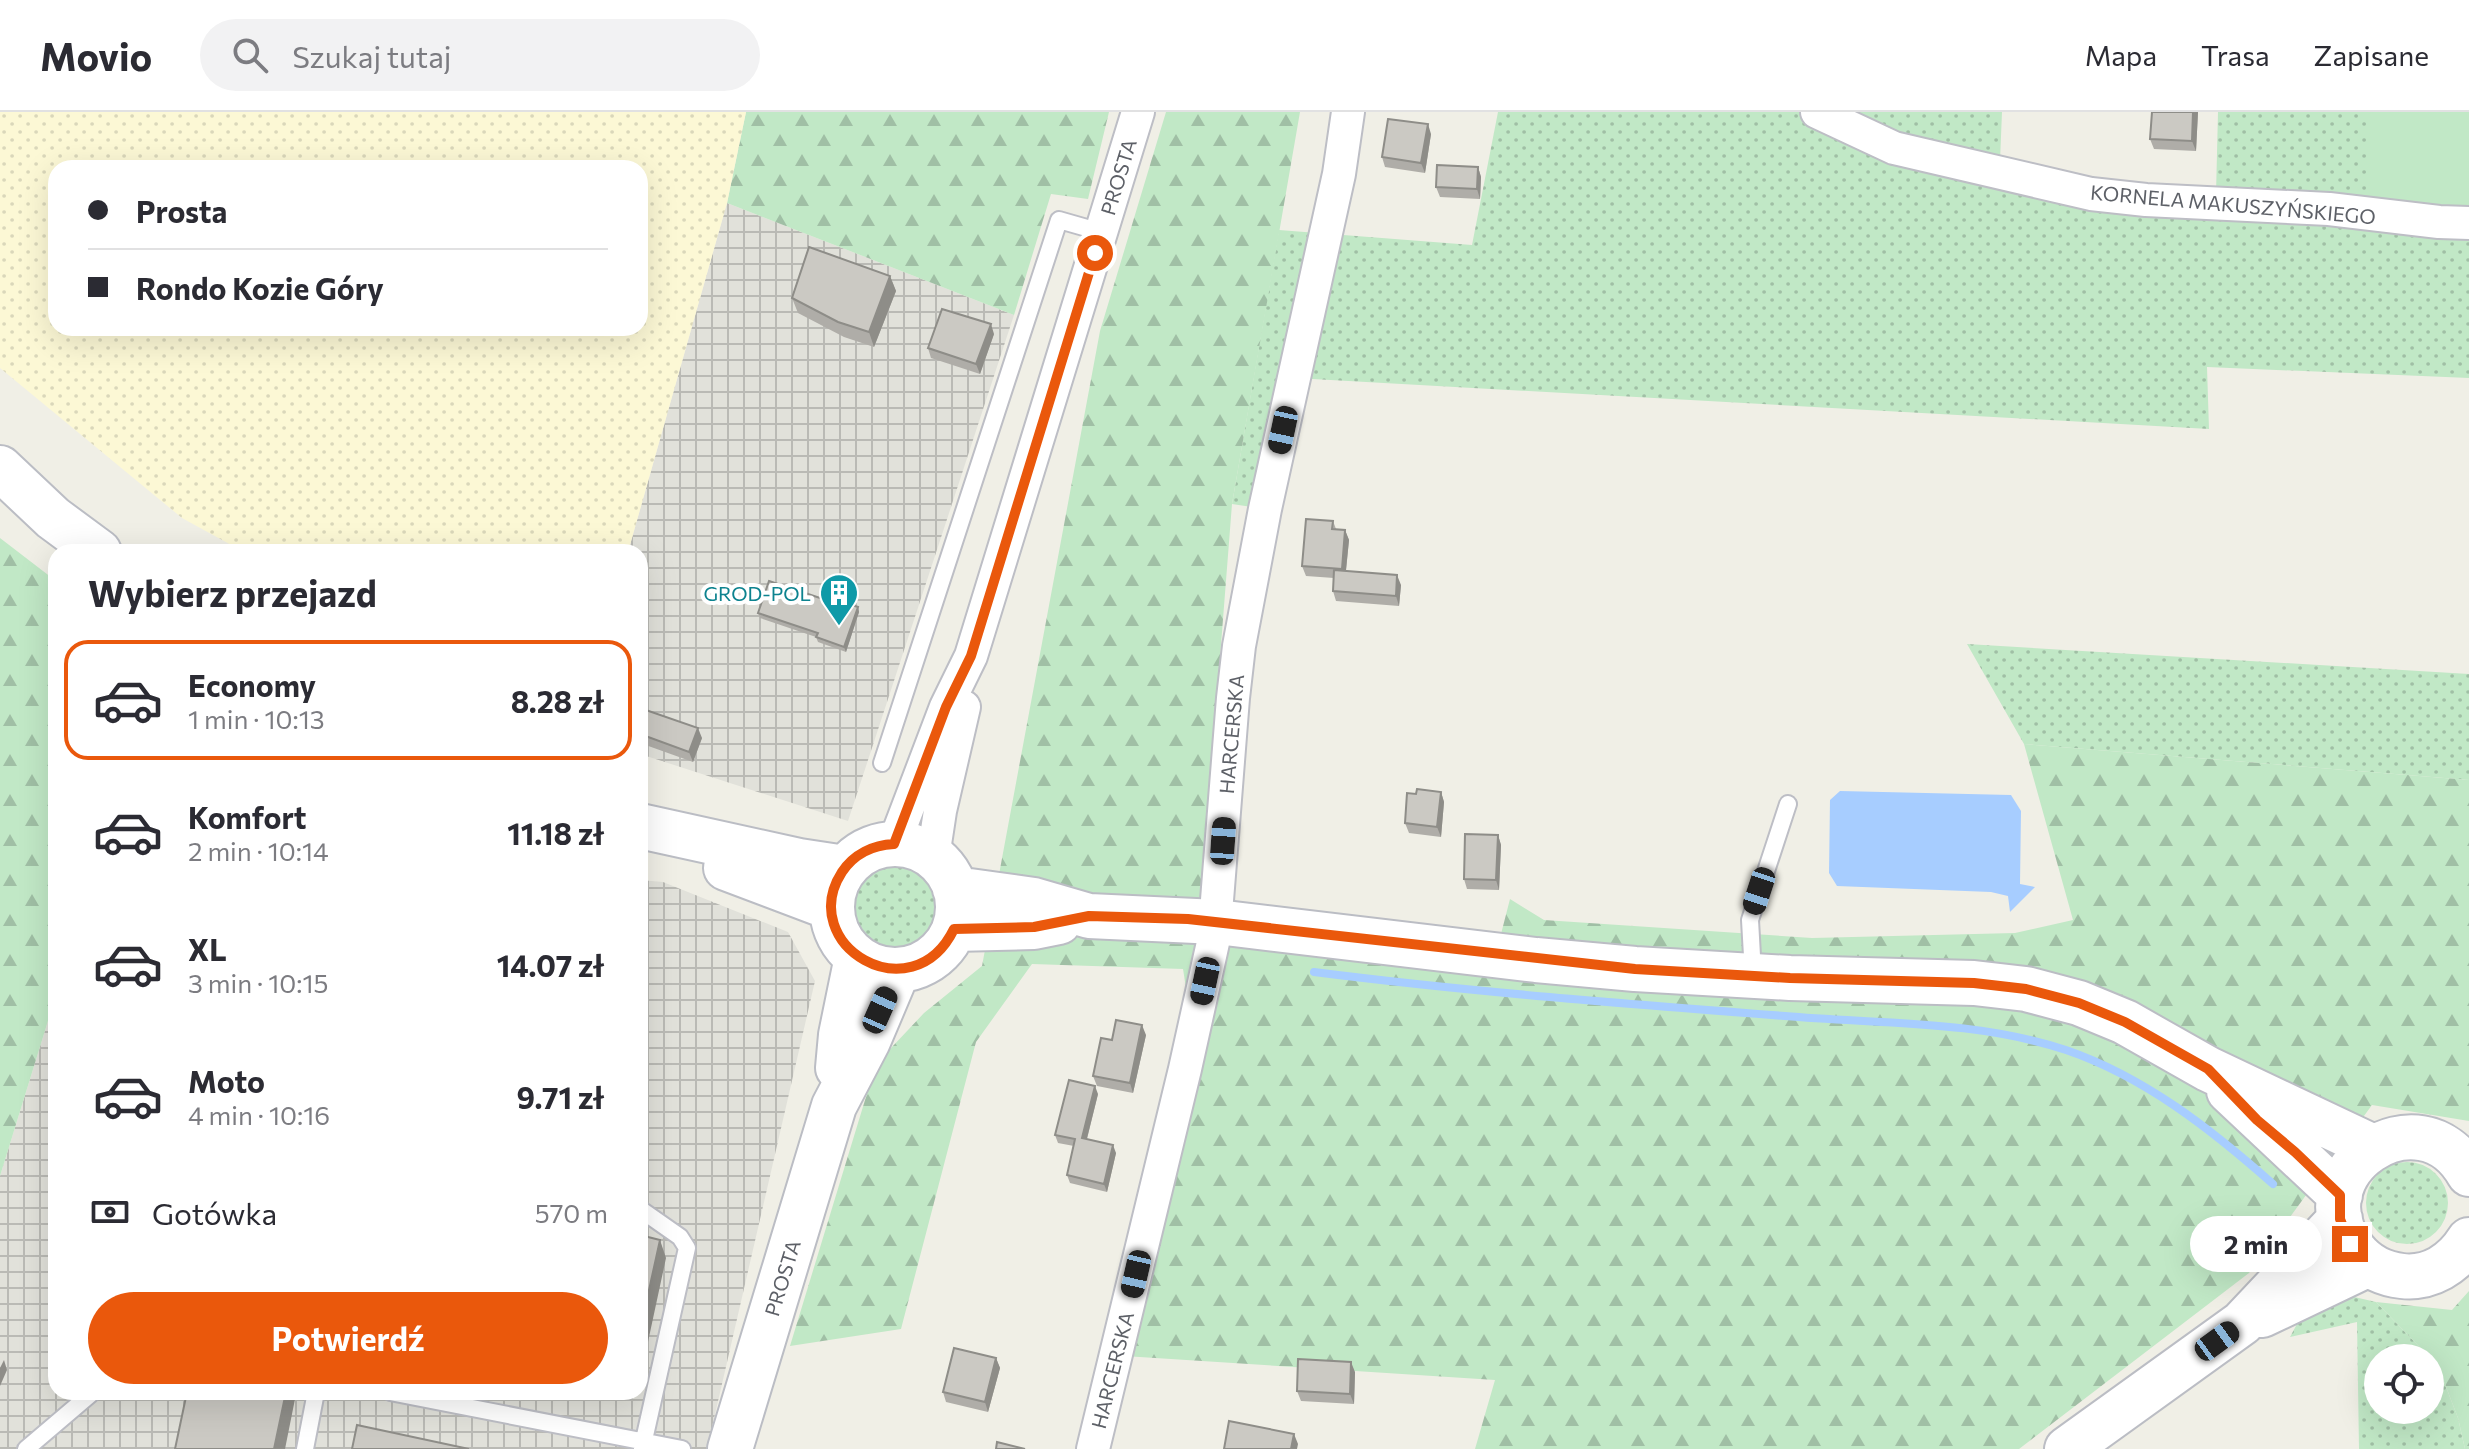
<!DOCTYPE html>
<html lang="pl">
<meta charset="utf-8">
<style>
body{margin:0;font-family:Commissioner,sans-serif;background:#f2f2f3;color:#2b2b33;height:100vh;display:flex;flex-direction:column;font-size:30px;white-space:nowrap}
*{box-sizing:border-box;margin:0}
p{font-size:26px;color:#7c7c81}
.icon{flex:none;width:44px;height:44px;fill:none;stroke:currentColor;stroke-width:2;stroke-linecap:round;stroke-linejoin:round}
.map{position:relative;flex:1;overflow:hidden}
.side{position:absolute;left:48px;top:432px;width:600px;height:856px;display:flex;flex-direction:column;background:#fff;border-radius:24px;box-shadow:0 8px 32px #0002}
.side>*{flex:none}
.banner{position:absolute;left:48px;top:48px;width:600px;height:176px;border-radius:24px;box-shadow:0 8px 32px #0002;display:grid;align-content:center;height:176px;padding:0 40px;background:#fff}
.controls{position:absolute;left:2364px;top:1232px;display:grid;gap:16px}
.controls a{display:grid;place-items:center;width:80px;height:80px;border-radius:50%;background:#fff;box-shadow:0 8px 32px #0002;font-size:40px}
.end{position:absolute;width:36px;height:36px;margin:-18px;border:10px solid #ea580c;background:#fff;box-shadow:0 0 0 4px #fff}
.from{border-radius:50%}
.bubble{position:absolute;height:56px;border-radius:28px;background:#fff;box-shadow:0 8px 32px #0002;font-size:26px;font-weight:700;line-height:56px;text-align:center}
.car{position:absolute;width:24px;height:48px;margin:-24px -12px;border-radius:10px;box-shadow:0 0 6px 2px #0007;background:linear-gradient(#222 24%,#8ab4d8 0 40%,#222 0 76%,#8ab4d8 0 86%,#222 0)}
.banner b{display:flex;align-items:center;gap:28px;height:76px;font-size:30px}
.banner b+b{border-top:2px solid #e1e1e2}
.banner i{width:20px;height:20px;background:#2b2b33}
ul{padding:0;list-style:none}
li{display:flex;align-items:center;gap:24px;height:120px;margin:0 16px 12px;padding:0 24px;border:4px solid transparent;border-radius:24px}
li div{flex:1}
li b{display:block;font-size:30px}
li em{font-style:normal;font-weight:700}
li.current{border-color:#ea580c}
li>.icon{width:72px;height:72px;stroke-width:1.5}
h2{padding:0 40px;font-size:36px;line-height:96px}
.pay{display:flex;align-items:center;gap:20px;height:88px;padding:0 40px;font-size:30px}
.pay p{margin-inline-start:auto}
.cta{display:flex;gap:16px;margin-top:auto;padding:16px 40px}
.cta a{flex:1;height:92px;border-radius:48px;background:#ea580c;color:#fff;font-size:32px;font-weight:700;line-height:92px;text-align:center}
header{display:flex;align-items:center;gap:48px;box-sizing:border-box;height:112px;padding:0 40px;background:#fff;border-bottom:2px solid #e1e1e2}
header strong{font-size:38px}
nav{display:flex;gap:44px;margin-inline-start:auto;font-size:28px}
.search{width:560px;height:72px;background:#f2f2f3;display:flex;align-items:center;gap:20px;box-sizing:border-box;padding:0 28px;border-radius:44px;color:#7c7c81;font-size:30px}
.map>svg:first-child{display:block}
</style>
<header>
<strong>Movio</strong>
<div class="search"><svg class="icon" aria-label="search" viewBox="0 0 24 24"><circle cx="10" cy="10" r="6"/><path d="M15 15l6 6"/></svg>Szukaj tutaj</div>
<nav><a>Mapa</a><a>Trasa</a><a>Zapisane</a></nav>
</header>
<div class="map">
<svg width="2469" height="1337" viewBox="0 0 2469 1337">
<defs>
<pattern id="industrial-grid" width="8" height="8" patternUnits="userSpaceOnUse" patternTransform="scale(2)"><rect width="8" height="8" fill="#e1e1da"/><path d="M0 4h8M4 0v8" fill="none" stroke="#babab5"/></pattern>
<pattern id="grass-dots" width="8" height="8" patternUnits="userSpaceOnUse" patternTransform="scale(2)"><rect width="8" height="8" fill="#c1e8c6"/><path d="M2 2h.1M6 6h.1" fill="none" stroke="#a0bfa5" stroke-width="1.8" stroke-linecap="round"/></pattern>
<pattern id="forest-firs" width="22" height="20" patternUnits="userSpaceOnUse" patternTransform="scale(2)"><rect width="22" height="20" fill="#c1e8c6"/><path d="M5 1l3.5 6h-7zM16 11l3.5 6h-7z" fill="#a0bfa5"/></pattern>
<pattern id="sand-dots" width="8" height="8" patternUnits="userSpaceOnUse" patternTransform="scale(2)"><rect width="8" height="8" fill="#fcf8d5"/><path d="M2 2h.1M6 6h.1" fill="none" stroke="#dad7ba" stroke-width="1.8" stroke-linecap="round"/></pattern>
</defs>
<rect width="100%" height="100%" fill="#f0efe6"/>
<path fill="url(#industrial-grid)" d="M727,91L1014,203L848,709L640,642V440H628Z
M640,768L663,770L788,820L815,869L707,1337H0V1064L56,883V1280H640Z"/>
<path fill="url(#grass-dots)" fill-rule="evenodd" d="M1498,0H2002L2000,49L2087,73L2216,82L2218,0H2367L2368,90L2469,98V266L2207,255L2209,317L1295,266L1285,386L1265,397L1232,392L1279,118L1472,133Z
M1967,532L2469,562V668L2024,632Z
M851 792a45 45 0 1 1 90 0a45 45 0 1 1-90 0Z
M2366 1091a41 41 0 1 1 82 0a41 41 0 1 1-82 0Z
M2350,1184L2376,1190L2438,1254L2458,1306L2465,1337H2359L2357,1210L2290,1225L2297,1212ZM2378,1246H2430V1298H2378Z"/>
<path fill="url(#forest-firs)" d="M746,0H1109L1088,87L1051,82L1014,203L727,91Z
M1166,0H1300L1232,392L1199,814L1501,822L1510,787L1544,808L1812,826L2015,821L2073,808L2024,632L2469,668V1009L2372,993L2249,1161L2019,1337H1475L1495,1268L1124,1244L1195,933L1183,857L1032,852L976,930L901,1217L790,1234L876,952L924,901L982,854L1100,219Z
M0,426L56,469V883L0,1064Z
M2469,1179V1337H2465L2458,1306L2438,1254L2376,1190L2452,1198Z"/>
<path fill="url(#sand-dots)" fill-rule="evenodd" d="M0,0H746L727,91L628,440H244L182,406L0,256ZM56,56H640V216H56Z"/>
<path fill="#c1e8c6" d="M2367,0H2469V98L2367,90Z"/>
<path fill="#a7cdff" d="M1840,679L2011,683L2021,699L2020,772L2035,775L2010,800L2008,784L1991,780L1837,774L1829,761L1830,688Z"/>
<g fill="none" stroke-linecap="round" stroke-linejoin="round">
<path stroke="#a7cdff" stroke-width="8" d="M1314,860C1471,880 1628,892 1785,904C1878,912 1976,908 2066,938C2145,965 2212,1018 2273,1072"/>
<g stroke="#bdbec5" stroke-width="20">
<path id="lane" d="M882,651L1059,108L1101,120
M1753,862L1750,808L1788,692
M640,1097L680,1125L687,1136L642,1337
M390,1280L682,1337
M26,1337L93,1280
M305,1337L316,1280"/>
</g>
<g stroke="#bdbec5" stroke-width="36">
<path id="street" d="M1817,0L1894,36L2091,82L2146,88L2329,97L2439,110L2469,111
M894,732L946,595L971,544L1138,0
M933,745L940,699L964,595
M1093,1337L1185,957L1214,826L1233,586L1239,534L1265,397L1339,62L1348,0"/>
</g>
<g stroke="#bbbdc4" stroke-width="48">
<path id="secondary" d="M0,356L53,406L99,440
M640,714L799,749L845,756
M832 795a63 63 0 1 1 126 0a63 63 0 1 1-126 0Z
M726,756L832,796
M955,777L1034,788L1089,804L1217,810L1536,848L1635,857L1790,866L1974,871L2026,877L2079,891L2125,910L2208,957L2373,1035
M954,817L1034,815L1059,810
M838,956L841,923L857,845
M2229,979L2340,1083
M2469,1062C2420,975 2294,1060 2354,1138C2366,1153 2383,1162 2402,1164C2430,1167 2454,1152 2469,1128
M2262,1203L2369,1152
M730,1337L834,994L868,929L898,858
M2067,1337L2242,1211L2340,1107"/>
</g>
<use href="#lane" stroke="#fff" stroke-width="16"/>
<use href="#street" stroke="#fff" stroke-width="32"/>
<use href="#secondary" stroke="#fff" stroke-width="44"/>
</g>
<path fill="#afada8" d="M2198,0L2196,39L2154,37L2150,27Z
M1431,22L1425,61L1385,55L1382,45Z
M1478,55L1481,65L1480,87L1440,85L1436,75Z
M890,164L896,179L874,235L844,225L798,201L792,186Z
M994,222L980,262L931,246L928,236Z
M1333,409L1336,417L1345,418L1349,428L1346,459L1401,473L1399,494L1336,489L1333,479L1334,466L1306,464L1302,454Z
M829,489L858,495L859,500L846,540L818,530L816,525L760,506L758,501Z
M640,596L702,626L693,650L640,631Z
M1441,680L1444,690L1441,725L1409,721L1405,711L1416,682Z
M1498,723L1501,733L1499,778L1467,777L1464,767Z
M1146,923L1133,981L1097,974L1093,964L1112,928Z
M1098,982L1087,1027L1116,1041L1107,1080L1070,1071L1067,1063L1074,1034L1058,1031L1055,1023Z
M996,1246L1000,1256L988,1300L946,1290L943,1280Z
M1355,1260L1354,1292L1301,1289L1297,1279Z"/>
<path fill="#8e8d88" d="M2193,0H2198L2196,39L2192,29Z
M1428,12L1431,22L1425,61L1421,51Z
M1478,55L1481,65L1480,87L1477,77Z
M890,164L896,179L874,235L869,220Z
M991,212L994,222L980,262L976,252Z
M1345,418L1349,428L1345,467L1342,457Z
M1397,463L1401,473L1399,494L1396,484Z
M858,495L859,500L846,540L844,535Z
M698,616L702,626L693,650L689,640Z
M1441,680L1444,690L1441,725L1437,715Z
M1498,723L1501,733L1499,778L1496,768Z
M1142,913L1146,923L1133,981L1130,971Z
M1095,974L1098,982L1085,1034L1082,1026Z
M1113,1033L1116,1041L1107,1080L1104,1072Z
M660,1128L666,1146L640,1267V1219Z
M996,1246L1000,1256L988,1300L985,1290Z
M4,1248L7,1258L0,1274V1256Z
M1351,1250L1355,1260L1354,1292L1350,1282Z
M286,1280H295L296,1282L285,1337H274Z
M1294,1322L1298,1332L1297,1337H1291Z"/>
<path fill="#cbc9c3" stroke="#8e8d88" stroke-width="2" d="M2152,0H2193L2192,29L2150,27Z
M1388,7L1428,12L1421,51L1382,45Z
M1437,53L1478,55L1477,77L1436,75Z
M809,135L890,164L869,220L838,210L792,186Z
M942,197L991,212L976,252L928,236Z
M1306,407L1333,409L1332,417L1345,418L1342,457L1302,454Z
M1334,458L1397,463L1396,484L1333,479Z
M769,469L829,489L830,486L858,495L844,535L816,525L818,521L758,501Z
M640,596L698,616L689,640L640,622Z
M1417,677L1441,680L1437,715L1405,711L1407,681L1416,682Z
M1465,722L1498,723L1496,768L1464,767Z
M1116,908L1142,913L1130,971L1093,964L1101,926L1112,928Z
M1069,968L1095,974L1082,1026L1113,1033L1104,1072L1067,1063L1075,1027L1055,1023Z
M640,1123L660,1128L640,1219Z
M954,1236L996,1246L985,1290L943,1280Z
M1298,1247L1351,1250L1350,1282L1297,1279Z
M187,1280H286L274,1337H175Z
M1229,1309L1294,1322L1291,1337H1224Z
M357,1313L469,1337H352Z
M997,1330L1025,1337H996Z"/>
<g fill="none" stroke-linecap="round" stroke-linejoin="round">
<path stroke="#ea580c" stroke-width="10" d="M1095,141L971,544L946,595L894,732C873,733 854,742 842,760C795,833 912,903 954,817L1034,815L1089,804L1188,807L1635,857L1790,866L1974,871L2026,877L2079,891L2125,910L2208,957L2257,1008L2295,1040L2340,1083V1107L2350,1132"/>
</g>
<defs>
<g id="building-pin" transform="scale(2)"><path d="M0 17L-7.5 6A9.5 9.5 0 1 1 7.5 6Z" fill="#0f9aa8" stroke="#fff"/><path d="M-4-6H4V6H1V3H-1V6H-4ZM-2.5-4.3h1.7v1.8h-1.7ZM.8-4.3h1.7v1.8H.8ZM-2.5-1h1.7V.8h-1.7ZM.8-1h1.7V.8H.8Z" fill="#fff"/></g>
</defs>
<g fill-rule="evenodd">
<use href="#building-pin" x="839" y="481"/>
</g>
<g text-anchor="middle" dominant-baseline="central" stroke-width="8" stroke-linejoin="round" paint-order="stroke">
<g font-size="20" fill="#5d6067" stroke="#fff">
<text transform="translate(1118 65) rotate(-73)">PROSTA</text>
<text transform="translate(2233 92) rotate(5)">KORNELA MAKUSZYŃSKIEGO</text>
<text transform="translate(1231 622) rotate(-85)">HARCERSKA</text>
<text transform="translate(782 1166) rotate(-73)">PROSTA</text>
<text transform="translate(1112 1258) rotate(-76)">HARCERSKA</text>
</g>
<g font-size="20" fill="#0d838f" stroke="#fff" text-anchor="end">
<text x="811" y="481">GROD-POL</text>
</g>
</g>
</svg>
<div class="controls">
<a><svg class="icon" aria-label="locate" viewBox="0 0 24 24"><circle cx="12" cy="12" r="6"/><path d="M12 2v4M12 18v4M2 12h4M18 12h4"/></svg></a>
</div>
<i class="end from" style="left:1095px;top:141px"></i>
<i class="end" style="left:2350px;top:1132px"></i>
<div class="bubble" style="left:2190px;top:1104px;width:132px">2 min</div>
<i class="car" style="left:1283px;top:318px;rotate:192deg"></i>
<i class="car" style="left:1223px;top:729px;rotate:4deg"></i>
<i class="car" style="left:1759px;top:779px;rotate:198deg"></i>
<i class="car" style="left:1205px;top:869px;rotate:192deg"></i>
<i class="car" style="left:880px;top:898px;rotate:24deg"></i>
<i class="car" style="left:1136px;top:1162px;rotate:193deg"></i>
<i class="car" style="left:2217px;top:1229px;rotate:54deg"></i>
<div class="banner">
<b><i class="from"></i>Prosta</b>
<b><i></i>Rondo Kozie Góry</b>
</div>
<section class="side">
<h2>Wybierz przejazd</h2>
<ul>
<li class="current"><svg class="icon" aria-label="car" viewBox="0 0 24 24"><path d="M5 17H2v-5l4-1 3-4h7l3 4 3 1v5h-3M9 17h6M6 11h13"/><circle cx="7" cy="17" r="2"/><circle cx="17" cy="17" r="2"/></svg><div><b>Economy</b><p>1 min · 10:13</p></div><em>8.28 zł</em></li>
<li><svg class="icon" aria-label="car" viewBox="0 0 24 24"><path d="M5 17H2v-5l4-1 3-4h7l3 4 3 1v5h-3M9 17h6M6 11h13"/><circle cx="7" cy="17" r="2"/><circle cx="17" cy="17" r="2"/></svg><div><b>Komfort</b><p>2 min · 10:14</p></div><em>11.18 zł</em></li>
<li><svg class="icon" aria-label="car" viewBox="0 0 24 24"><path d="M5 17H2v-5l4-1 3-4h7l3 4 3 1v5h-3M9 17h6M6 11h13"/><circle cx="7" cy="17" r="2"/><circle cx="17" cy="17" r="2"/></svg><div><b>XL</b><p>3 min · 10:15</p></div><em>14.07 zł</em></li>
<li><svg class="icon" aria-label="car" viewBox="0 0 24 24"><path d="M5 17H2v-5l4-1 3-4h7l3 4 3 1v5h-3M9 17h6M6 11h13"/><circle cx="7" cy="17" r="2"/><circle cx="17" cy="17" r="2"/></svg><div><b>Moto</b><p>4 min · 10:16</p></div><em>9.71 zł</em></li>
</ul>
<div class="pay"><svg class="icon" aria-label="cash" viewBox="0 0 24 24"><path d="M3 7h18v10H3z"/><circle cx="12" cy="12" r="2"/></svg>Gotówka<p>570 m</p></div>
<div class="cta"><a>Potwierdź</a></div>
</section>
</div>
